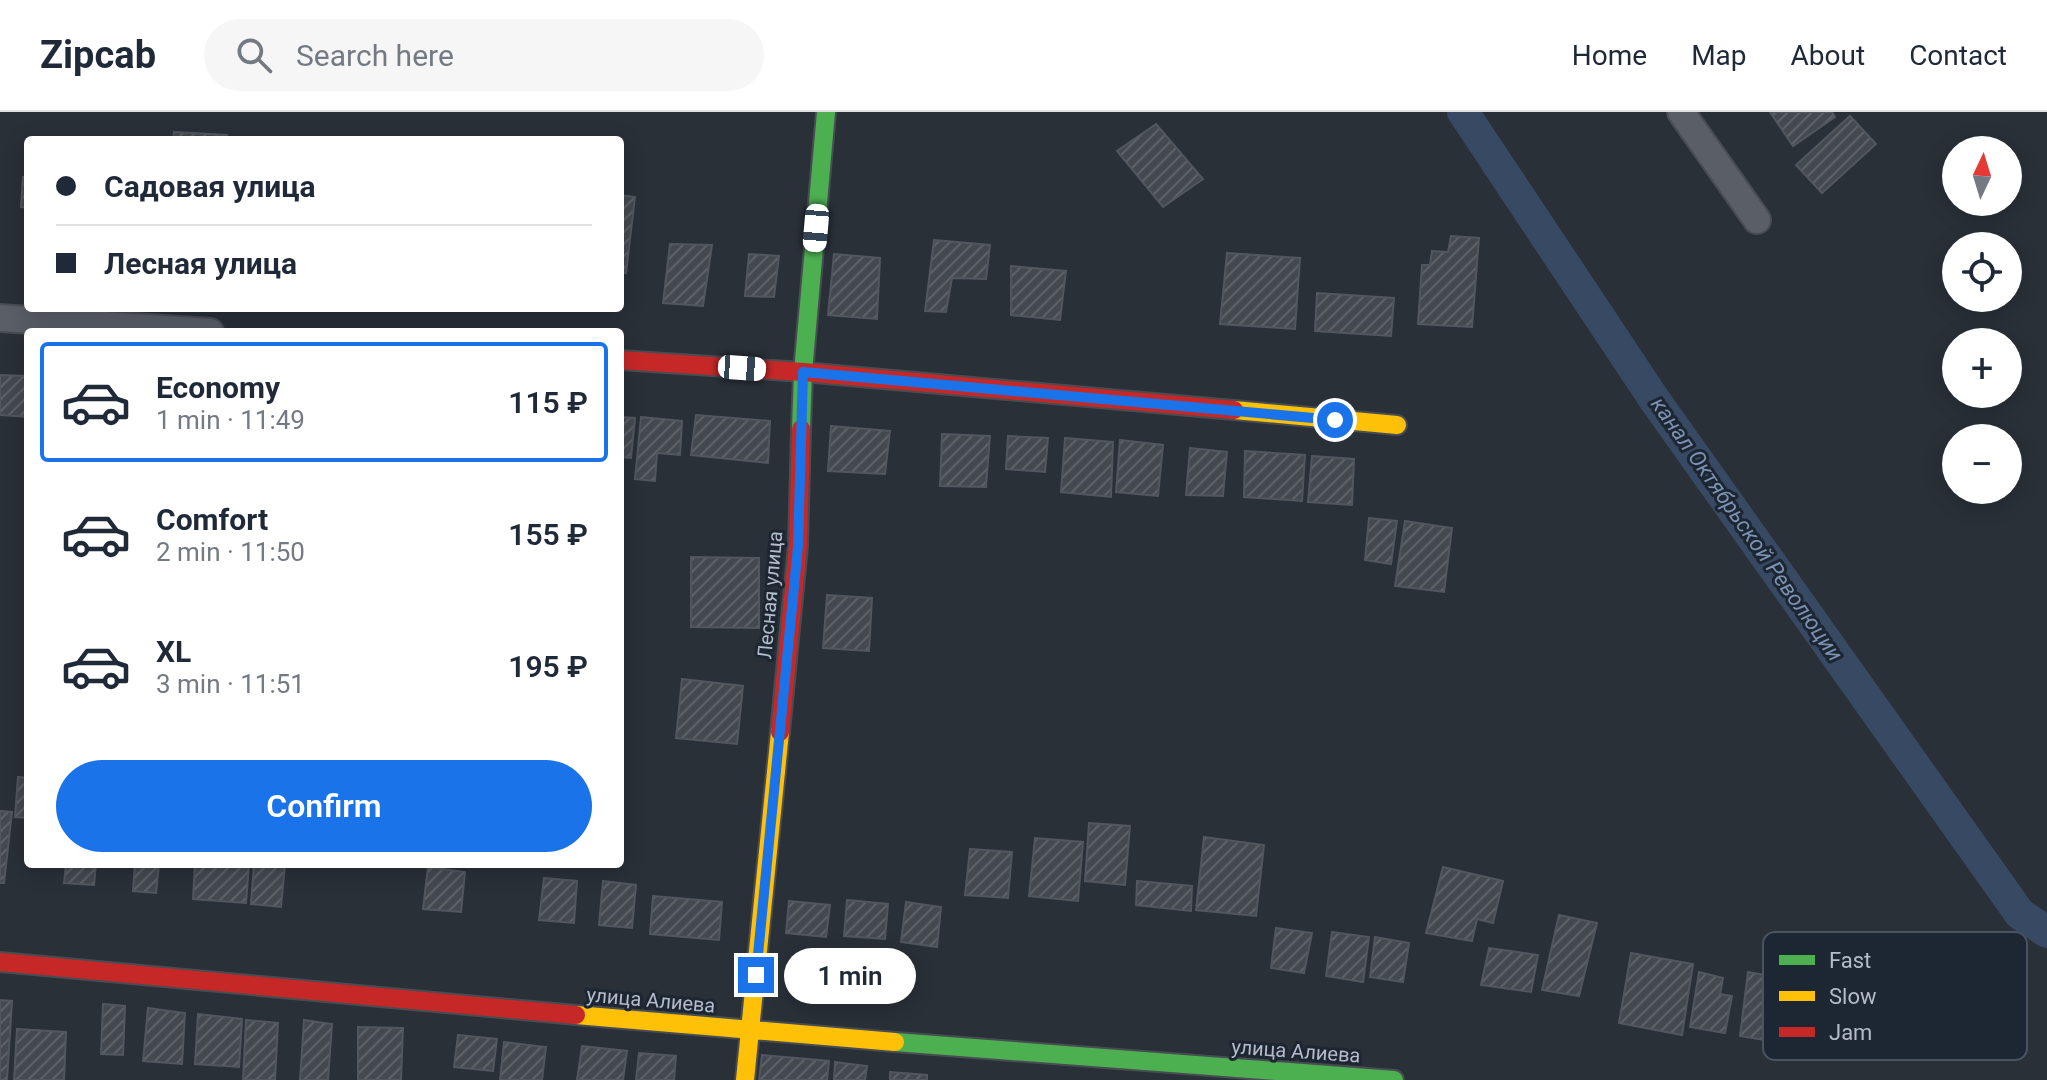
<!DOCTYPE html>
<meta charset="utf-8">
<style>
body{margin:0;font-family:Roboto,sans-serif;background:#f6f6f7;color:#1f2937;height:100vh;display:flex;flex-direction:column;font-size:30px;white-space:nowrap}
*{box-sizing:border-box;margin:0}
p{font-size:26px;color:#747a83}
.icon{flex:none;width:44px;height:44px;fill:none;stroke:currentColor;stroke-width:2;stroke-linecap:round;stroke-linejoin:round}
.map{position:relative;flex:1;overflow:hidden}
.details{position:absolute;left:24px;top:216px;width:600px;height:540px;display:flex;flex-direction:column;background:#fff;border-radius:8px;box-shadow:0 4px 20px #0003}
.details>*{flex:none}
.banner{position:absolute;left:24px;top:24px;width:600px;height:176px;border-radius:8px;box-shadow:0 4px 20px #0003;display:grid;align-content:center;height:176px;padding:0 32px;background:#fff}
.needle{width:52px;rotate:4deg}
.buttons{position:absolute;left:1942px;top:24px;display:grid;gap:16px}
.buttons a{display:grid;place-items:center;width:80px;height:80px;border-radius:50%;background:#fff;box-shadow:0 4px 20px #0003;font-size:40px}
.end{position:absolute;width:36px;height:36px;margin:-18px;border:10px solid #1a73e8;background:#fff;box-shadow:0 0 0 4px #fff}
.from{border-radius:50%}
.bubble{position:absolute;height:56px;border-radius:28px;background:#fff;box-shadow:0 4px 20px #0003;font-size:26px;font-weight:600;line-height:56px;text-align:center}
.car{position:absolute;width:24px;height:48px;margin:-24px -12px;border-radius:10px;box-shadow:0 0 6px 2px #0007;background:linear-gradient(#fff 24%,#345 0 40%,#fff 0 76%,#345 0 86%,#fff 0)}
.banner b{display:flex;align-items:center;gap:28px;height:76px;font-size:30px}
.banner b+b{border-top:2px solid #e0e1e3}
.banner i{width:20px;height:20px;background:#1f2937}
ul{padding:14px 0 0;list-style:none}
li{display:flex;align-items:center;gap:24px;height:120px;margin:0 16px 12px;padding:0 16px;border:4px solid transparent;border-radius:8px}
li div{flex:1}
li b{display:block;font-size:30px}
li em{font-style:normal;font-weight:600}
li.current{border-color:#1a73e8}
li>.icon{width:72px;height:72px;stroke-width:1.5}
.cta{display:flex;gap:16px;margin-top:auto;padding:16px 32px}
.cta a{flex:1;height:92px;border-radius:48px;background:#1a73e8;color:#fff;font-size:32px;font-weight:600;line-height:92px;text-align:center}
header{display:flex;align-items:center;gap:48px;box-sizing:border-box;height:112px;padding:0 40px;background:#fff;border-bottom:2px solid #e0e1e3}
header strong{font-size:38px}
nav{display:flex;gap:44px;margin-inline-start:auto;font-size:28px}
.search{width:560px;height:72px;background:#f6f6f7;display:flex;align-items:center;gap:20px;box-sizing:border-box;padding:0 28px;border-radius:44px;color:#747a83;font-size:30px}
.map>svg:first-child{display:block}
</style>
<header>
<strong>Zipcab</strong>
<div class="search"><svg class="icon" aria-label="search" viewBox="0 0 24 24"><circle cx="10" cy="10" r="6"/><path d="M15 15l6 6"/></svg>Search here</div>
<nav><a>Home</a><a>Map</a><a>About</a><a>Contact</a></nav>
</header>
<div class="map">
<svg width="2047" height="968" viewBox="0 0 2047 968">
<defs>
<pattern id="building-hatch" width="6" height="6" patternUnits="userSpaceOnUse" patternTransform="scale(2)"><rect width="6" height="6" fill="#444950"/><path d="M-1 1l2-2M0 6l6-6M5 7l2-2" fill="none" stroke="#5d6168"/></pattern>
</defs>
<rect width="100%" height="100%" fill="#2a3038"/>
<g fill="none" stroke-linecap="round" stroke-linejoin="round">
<path stroke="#384963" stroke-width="32" d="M1463,0L1654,287L2020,802L2047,820"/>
</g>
<path fill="url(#building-hatch)" stroke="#52575f" stroke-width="2" d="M1770,0H1832L1835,5L1793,34Z
M1850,4L1876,32L1822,81L1796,53Z
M1156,12L1203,67L1163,95L1117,39Z
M174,20L227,23L226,28H173Z
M23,65H28V96L21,95Z
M620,83L635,85L626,161L620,160Z
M1451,124L1479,126L1472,215L1418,212L1422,153H1430L1432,139L1448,140Z
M934,128L990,133L986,167L952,166L946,200L925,199Z
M670,132L712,133L703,194L663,191Z
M1227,141L1300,146L1295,217L1220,212Z
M749,142L779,144L774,185L745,184Z
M834,142L880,146L877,207L828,203Z
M1011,154L1066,159L1060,208L1011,203Z
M1317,181L1394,186L1391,224L1315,219Z
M0,263L28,264V305L0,303Z
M696,303L770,309L768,351L691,343Z
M620,305L635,306L631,346L620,345Z
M641,305L682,309L680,343L657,341L655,369L635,367Z
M831,314L890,319L885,362L828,359Z
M942,322L990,324L986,375L940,374Z
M1008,324L1048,326L1045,360L1006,357Z
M1065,326L1113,330L1111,385L1061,380Z
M1120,328L1163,333L1158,384L1116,380Z
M1190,336L1227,340L1223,384L1186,383Z
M1245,339L1305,343L1302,389L1244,385Z
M1312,344L1354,347L1352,393L1308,390Z
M1369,406L1397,409L1391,452L1365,448Z
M1405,409L1452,416L1444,480L1395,474Z
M691,445L759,446V516L691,515Z
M827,483L872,486L869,539L823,536Z
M682,567L743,574L737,632L676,626Z
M18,665L28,666V706L15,705Z
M0,699L12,700L4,771H0Z
M1089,711L1130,714L1125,773L1085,769Z
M1204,725L1264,733L1256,804L1196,798Z
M1035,726L1083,730L1078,789L1029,784Z
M970,737L1012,740L1008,786L965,783Z
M66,752H96L94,773L64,771Z
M135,752H159L156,781L133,779Z
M195,752H249L246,791L193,787Z
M254,752H285L281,795L251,792Z
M428,755L465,760L461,800L423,797Z
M1443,755L1503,769L1493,811L1477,807L1472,829L1426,821Z
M544,766L577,769L574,811L539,808Z
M603,769L636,773L632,816L599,813Z
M1137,769L1192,774L1191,799L1136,793Z
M653,784L722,790L719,828L650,822Z
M847,788L888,792L885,827L844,824Z
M789,789L830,793L826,825L786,821Z
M906,790L941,795L937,835L901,830Z
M1559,803L1597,811L1579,884L1542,878Z
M1276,816L1312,821L1304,861L1271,856Z
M1332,820L1369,825L1363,870L1326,864Z
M1375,825L1409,831L1403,870L1370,865Z
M1489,836L1538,843L1531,880L1481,873Z
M1631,841L1693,852L1682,923L1619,911Z
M1699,860L1723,866L1720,882L1732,884L1725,921L1690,915Z
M1748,860L1798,869L1790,932L1740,924Z
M0,888L12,889L7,968H0Z
M103,892L125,894L123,943L101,942Z
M148,896L185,901L182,952L143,949Z
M198,902L242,907L239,955L195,952Z
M246,908L278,911L275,968H243Z
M304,908L332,912L328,968H300Z
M358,915L403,916L401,968H358Z
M17,917L66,920L64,968H14Z
M458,923L497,927L493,959L454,955Z
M504,930L546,935L542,968H500Z
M582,934L627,939L623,968H577Z
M639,941L676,944L674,968H636Z
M762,943L829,949L827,968H759Z
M835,950L867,954L865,968H834Z
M890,960L927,963V968H890Z"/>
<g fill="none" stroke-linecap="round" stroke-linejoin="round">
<g stroke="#484c53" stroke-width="30">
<path id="street" d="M1681,0L1757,108
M0,206L210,220"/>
</g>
<g stroke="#484c53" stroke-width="22">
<path id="fast" d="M801,317L803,260L826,0
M895,930L1394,968"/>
</g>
<g stroke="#484c53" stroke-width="22">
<path id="slow" d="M1234,298L1397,313
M576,903L895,930
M745,968L780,620"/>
</g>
<g stroke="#484c53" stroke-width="22">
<path id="jam" d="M620,248L803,260L1234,298
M780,620L798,434L801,317
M0,850L576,903"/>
</g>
<use href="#street" stroke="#5a5e66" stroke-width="26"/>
<use href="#fast" stroke="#4caf50" stroke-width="18"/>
<use href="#slow" stroke="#ffc107" stroke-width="18"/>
<use href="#jam" stroke="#c62828" stroke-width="18"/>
</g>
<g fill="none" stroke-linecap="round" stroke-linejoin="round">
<path stroke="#1a73e8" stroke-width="10" d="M756,863L798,434L803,260L1335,308"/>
</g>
<g text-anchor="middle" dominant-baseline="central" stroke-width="6" stroke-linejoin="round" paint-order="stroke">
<g font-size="20" fill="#b4bcc9" stroke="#1d2633">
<text transform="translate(770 483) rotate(-85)">Лесная улица</text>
<text transform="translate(651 888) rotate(5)">улица Алиева</text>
<text transform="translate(1296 939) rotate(4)">улица Алиева</text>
</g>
<g font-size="22" font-style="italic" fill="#7c92b1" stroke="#1d2633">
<text transform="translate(1747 417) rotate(55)">канал Октябрьской Революции</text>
</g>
</g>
<rect x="1763" y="820" width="264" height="128" rx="12" fill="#1d2633" stroke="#4a5360" stroke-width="2"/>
<rect x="1779" y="843" width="36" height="10" fill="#4caf50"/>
<rect x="1779" y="879" width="36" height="10" fill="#ffc107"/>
<rect x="1779" y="915" width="36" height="10" fill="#c62828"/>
<g font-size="22" fill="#b4bcc9">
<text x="1829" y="856">Fast</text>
<text x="1829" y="892">Slow</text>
<text x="1829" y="928">Jam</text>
</g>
</svg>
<div class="buttons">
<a><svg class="needle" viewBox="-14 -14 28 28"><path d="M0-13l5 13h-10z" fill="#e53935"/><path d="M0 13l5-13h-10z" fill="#747a83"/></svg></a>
<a><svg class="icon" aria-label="locate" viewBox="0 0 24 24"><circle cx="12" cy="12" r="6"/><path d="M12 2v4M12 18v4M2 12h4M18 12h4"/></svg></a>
<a>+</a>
<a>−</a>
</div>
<i class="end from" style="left:1335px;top:308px"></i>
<i class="end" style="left:756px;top:863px"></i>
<div class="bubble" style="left:784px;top:836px;width:132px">1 min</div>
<i class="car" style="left:816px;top:116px;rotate:185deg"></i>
<i class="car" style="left:742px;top:256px;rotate:94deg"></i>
<div class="banner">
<b><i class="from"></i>Садовая улица</b>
<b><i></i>Лесная улица</b>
</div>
<section class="details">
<ul>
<li class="current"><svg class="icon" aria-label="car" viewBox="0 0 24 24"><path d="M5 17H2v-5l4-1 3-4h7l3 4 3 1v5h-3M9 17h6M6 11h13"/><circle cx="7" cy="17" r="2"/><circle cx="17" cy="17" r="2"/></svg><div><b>Economy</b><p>1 min · 11:49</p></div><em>115 ₽</em></li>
<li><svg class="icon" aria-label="car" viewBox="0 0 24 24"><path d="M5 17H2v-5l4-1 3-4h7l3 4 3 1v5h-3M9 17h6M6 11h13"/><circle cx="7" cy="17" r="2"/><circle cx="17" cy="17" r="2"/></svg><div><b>Comfort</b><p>2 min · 11:50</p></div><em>155 ₽</em></li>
<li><svg class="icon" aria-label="car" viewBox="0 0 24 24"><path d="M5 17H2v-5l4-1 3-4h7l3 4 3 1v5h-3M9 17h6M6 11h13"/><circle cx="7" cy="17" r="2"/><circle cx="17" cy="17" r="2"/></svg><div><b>XL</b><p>3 min · 11:51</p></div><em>195 ₽</em></li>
</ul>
<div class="cta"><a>Confirm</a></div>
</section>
</div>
